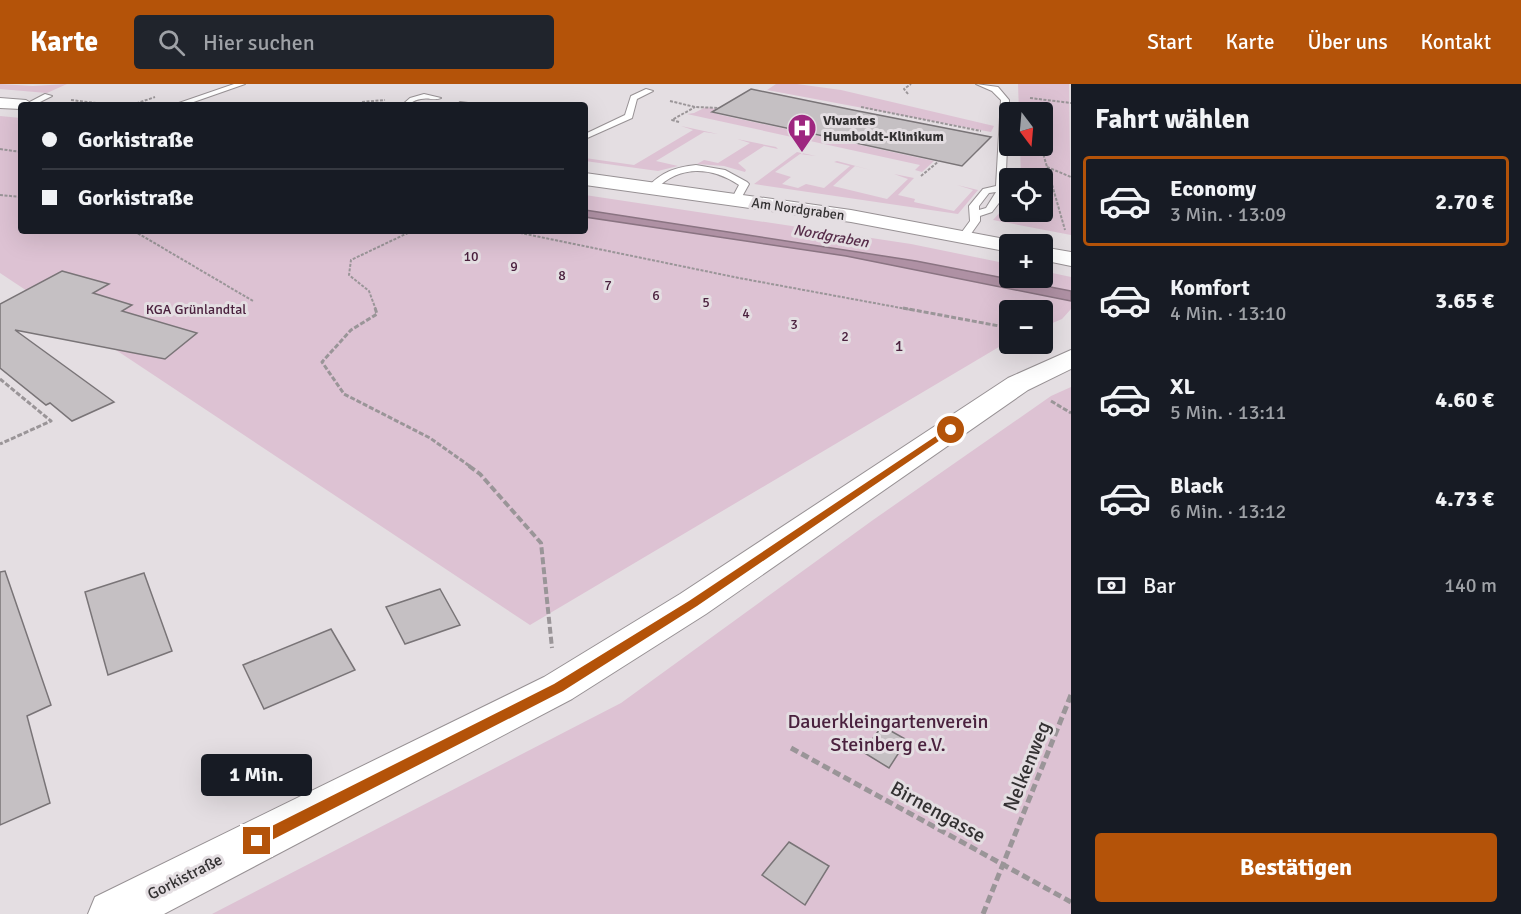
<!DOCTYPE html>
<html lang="de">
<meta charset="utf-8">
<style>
body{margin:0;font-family:Signika,sans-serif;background:#20242c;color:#f1f3f6;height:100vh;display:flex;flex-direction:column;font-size:22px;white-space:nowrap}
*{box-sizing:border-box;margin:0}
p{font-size:20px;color:#9ea1a6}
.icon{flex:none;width:33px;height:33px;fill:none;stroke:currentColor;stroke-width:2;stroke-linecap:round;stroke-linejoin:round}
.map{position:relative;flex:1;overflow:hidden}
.details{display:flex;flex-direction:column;background:#171b24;width:450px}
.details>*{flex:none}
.guide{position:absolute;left:18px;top:18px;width:570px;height:132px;border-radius:6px;box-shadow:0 6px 24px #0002;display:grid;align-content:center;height:132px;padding:0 24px;background:#171b24}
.needle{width:39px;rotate:164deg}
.tools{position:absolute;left:999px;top:18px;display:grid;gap:12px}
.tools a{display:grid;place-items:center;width:54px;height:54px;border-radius:6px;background:#171b24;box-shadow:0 6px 24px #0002;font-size:30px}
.end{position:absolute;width:27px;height:27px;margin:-14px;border:8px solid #b45309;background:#fff;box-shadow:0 0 0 3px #fff}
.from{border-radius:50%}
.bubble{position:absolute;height:42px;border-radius:6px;background:#171b24;box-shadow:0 6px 24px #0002;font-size:20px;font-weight:700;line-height:42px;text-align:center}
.guide b{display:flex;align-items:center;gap:21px;height:57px;font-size:22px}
.guide b+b{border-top:2px solid #363941}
.guide i{width:15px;height:15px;background:#f1f3f6}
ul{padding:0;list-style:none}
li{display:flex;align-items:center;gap:18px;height:90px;margin:0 12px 9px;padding:0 12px;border:3px solid transparent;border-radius:6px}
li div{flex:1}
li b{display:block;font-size:22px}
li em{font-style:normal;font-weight:700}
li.current{border-color:#b45309}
li>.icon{width:54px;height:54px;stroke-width:1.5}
h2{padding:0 24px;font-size:27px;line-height:72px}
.pay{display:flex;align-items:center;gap:15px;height:66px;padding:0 24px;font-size:22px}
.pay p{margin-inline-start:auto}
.cta{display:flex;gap:12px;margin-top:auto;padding:12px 24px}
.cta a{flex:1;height:69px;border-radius:6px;background:#b45309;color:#fff;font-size:24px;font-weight:700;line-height:69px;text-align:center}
header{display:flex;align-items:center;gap:36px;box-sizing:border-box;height:84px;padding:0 30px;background:#b45309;color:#fff}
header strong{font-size:28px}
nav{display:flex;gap:33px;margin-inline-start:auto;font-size:21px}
.search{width:420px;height:54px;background:#20242c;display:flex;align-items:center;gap:15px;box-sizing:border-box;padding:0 21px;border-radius:6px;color:#9ea1a6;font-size:22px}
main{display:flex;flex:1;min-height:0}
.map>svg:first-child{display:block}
</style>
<header>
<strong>Karte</strong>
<div class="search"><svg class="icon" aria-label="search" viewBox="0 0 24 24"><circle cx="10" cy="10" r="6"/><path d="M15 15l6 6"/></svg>Hier suchen</div>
<nav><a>Start</a><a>Karte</a><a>Über uns</a><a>Kontakt</a></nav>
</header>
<main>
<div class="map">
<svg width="1071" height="830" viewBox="0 0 1071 830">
<rect width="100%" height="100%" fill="#e4dee2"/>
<path fill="#ddc2d3" d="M0,0L33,2L67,0L47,9L0,5Z
M776,0H797L841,6L994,42L991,48L767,6Z
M1018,0H1069L1071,151L993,136L1009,118L1010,128H1042V94H1021L1020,62H1042V28H1019Z
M706,23L716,25L711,28L721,31L934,77L922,88L915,86L920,81L687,30L694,29Z
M0,32L21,34V147H585V111L911,160L1009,180L1010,194H1042L1043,187L1071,193V225L1062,235L1043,243L1042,226H1010L1009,257L530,541L0,189Z
M681,42L718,50L704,48L656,77L678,82L658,87L585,77V74L634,81L693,46Z
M737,55L776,63L778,65L764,62L738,79L746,86L745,88L724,82L697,80L704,76L718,79L750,59Z
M797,68L816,72L800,70L775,88L791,93L782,100L798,104L806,100L824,104L850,82L834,78L837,77L871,86L855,82L833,102L887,115L908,95L894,90L914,94L898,111L915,115L914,118L954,127L973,106L957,101L978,106L958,130L754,100Z
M1071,303V830H212L621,619L873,436L1051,312Z"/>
<path fill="#af91a4" stroke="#8a7482" stroke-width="1.5" d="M585,126L916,177L1071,207V217L846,172L585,133Z"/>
<path fill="#c5c0c3" stroke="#797477" stroke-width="1.5" d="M751,5L853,26L991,53L962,82L712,28Z
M62,187L109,200L93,209L132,221L122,227L197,249L165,275L15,246L114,318L72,337L50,319L46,321L0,284V220Z
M5,487L51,621L27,632L50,719L0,741V488Z
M144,489L172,567L108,591L85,508Z
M440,505L460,541L405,560L386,523Z
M331,545L355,586L264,625L243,581Z
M882,642L907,656L889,684L863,668Z
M789,758L829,782L805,821L762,791Z"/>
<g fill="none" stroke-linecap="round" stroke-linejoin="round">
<g stroke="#979194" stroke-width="2">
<path id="lane" d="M234,0H245L185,21H173Z
M976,0L998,3L1009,16L1005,111L992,128L980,132V137L968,154L964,155L959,152L970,137L969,122L983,105L996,102L1001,16L992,7ZM996,108L986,124L979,126V122L989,109Z
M646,5L653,7L637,15L632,34L585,55V50L625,31L631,12Z
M45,10L52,12L34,21H24Z
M424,10L441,14C434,17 429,13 421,15C413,16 410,21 402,21L410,14Z
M460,18L468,19L469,21H457Z
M696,81L725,86L747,98L749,100L739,118L731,116L739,101C711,82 679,81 655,106L647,104C661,88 676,83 696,81Z"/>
</g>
<g stroke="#979194" stroke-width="2">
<path id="street" d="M0,14L26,16L34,21H21V25L0,24Z
M585,89L851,126L1010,156L1020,160H1010V168L851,138L585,101Z
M1042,163L1071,168V182L1042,176Z"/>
</g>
<g stroke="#979194" stroke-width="2">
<path id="secondary" d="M1071,266V285L1028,306L706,530L572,615L164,830H88L95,813L544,593L680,510L1008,294Z"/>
</g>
<path stroke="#9a9598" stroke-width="2" stroke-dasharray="3 1.5" stroke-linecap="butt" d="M908,10L904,5L911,0
M1030,14L1071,19
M71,16L112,21
M670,17L695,23L719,24
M362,18L385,16
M132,21L155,13
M861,23L981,47
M679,38L672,36L695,23
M1041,62L1065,146
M0,65L21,68
M1047,83L1071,93
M921,92L939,77
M0,111L21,113
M134,147L253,217
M511,147L739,194L912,226
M376,226L369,207L349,191L351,176L412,147"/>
<path stroke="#9a9598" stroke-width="3" stroke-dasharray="5 2" stroke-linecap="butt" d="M375,224L377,230L351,246L322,278L344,310L430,354L471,383
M903,224L1010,244
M0,295L51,337L0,360
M1051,317L1071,329"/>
<path stroke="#9a9598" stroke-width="4" stroke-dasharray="7 3" stroke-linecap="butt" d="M469,382L480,390L541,459L552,564"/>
<path stroke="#9a9598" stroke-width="5" stroke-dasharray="8 4" stroke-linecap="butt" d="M791,664L1071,818
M983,830L1071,611"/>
<use href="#lane" fill="#fff" fill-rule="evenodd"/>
<use href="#street" fill="#fff" fill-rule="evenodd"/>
<use href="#secondary" fill="#fff" fill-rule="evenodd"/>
</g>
<path fill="#b45309" d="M948,344L955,346L697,522L563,607L262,761L257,763L252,761L250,757L252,752L554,600L689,517Z"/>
<defs>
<g id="hospital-pin" transform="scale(1.5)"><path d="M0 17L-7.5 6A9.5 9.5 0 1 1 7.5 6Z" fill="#9e2780" stroke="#e4dee2"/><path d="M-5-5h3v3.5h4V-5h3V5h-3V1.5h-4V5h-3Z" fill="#fff"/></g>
</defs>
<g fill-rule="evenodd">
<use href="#hospital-pin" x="802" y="44"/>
</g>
<g text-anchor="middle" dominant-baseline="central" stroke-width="6" stroke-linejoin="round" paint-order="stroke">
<g font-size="14" font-weight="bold" fill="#333132" stroke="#e4dee2" text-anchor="start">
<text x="823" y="36">Vivantes<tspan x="823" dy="16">Humboldt-Klinikum</tspan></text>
</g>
<g font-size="14" fill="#333132" stroke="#e4dee2">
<text transform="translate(798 125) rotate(8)">Am Nordgraben</text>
</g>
<g font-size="14" fill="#4a213e" stroke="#e4dee2">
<text x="471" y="172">10</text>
<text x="514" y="182">9</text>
<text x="562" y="191">8</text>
<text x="608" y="201">7</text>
<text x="656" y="211">6</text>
<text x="706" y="218">5</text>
<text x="196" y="225">KGA Grünlandtal</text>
<text x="746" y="229">4</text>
<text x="794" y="240">3</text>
<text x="845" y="252">2</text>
</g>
<g font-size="15" font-style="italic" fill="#562c49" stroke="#e4dee2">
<text transform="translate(831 152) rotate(10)">Nordgraben</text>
</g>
<g font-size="16" fill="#4a213e" stroke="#e4dee2">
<text x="899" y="262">1</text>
</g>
<g font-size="16" fill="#333132" stroke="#e4dee2">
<text transform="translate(185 793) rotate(-27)">Gorkistraße</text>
</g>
<g font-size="20" fill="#4a213e" stroke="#e4dee2">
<text x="888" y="637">Dauerkleingartenverein<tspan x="888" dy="23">Steinberg e.V.</tspan></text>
</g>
<g font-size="20" fill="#333132" stroke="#e4dee2">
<text transform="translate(1027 682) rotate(-68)">Nelkenweg</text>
<text transform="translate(938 728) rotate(29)">Birnengasse</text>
</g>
</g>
</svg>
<div class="tools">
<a><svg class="needle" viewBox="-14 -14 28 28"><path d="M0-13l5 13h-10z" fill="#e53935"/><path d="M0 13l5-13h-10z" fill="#9ea1a6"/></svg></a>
<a><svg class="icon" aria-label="locate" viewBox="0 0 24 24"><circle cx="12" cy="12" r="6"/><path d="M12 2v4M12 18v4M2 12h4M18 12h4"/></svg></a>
<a>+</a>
<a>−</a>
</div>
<i class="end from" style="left:951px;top:346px"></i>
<i class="end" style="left:257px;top:757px"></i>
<div class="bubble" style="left:201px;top:670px;width:111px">1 Min.</div>
<div class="guide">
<b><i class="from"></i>Gorkistraße</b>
<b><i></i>Gorkistraße</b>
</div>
</div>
<section class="details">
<h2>Fahrt wählen</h2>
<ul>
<li class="current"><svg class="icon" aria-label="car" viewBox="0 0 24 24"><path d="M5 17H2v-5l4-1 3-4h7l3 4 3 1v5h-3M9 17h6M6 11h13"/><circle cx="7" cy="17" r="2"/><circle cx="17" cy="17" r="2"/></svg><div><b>Economy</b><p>3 Min. · 13:09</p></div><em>2.70 €</em></li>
<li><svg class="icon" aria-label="car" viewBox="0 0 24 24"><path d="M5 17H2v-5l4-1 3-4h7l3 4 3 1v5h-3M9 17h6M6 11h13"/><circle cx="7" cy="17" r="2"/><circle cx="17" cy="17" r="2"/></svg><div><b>Komfort</b><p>4 Min. · 13:10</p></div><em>3.65 €</em></li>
<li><svg class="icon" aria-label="car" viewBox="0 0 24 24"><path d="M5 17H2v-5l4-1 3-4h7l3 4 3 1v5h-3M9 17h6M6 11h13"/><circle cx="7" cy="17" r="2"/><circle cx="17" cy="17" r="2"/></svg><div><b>XL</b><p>5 Min. · 13:11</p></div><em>4.60 €</em></li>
<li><svg class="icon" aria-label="car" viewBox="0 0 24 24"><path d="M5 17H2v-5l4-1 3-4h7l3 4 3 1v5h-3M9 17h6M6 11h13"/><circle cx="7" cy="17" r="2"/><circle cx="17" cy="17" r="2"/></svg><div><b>Black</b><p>6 Min. · 13:12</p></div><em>4.73 €</em></li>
</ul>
<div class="pay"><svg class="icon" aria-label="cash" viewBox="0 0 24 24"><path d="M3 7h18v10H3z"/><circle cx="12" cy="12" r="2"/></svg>Bar<p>140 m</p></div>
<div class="cta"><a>Bestätigen</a></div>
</section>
</main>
